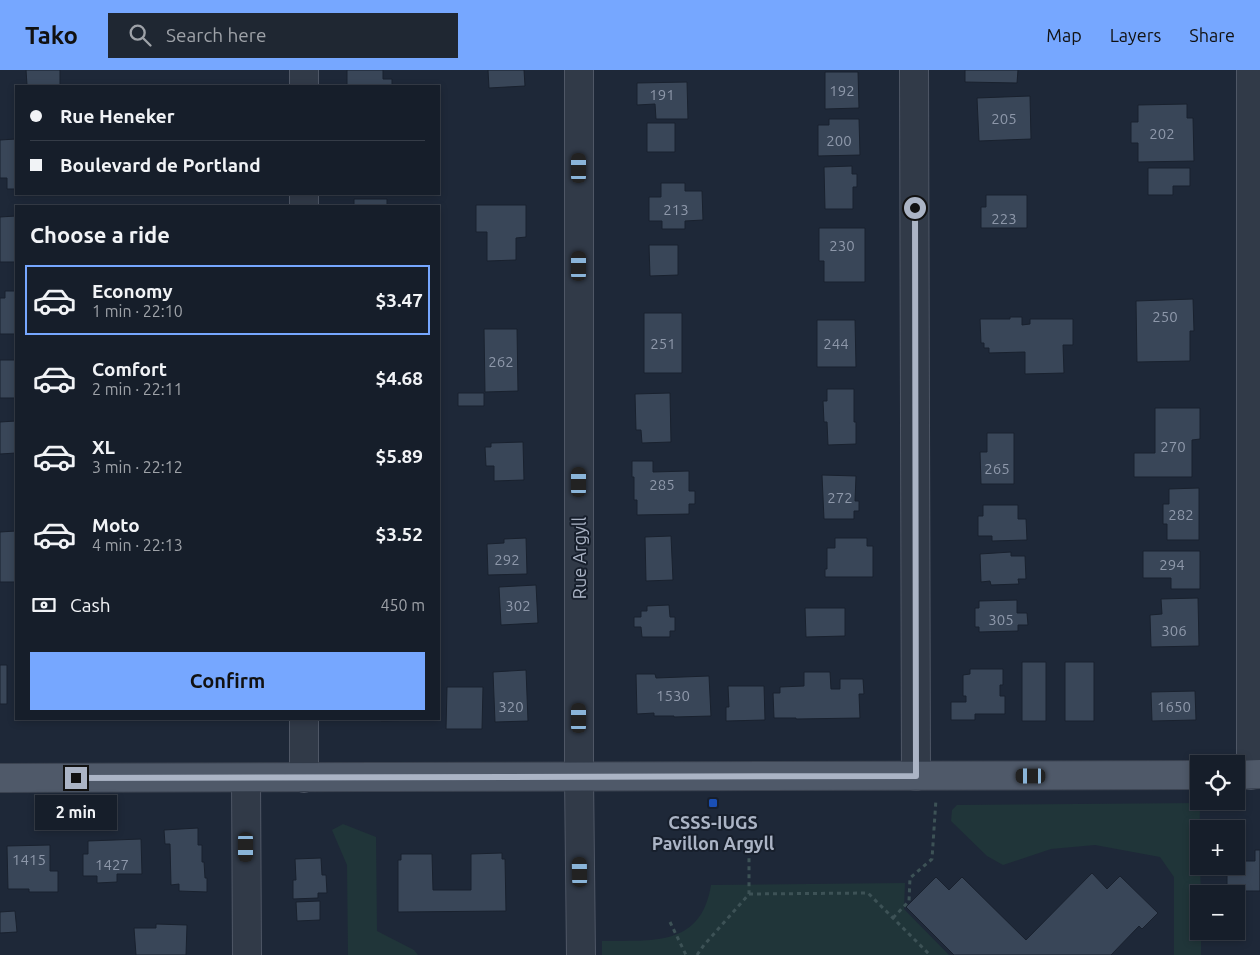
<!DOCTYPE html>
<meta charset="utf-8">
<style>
body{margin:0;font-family:Ubuntu,sans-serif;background:#1f2732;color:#f1f3f6;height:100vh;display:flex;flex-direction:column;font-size:19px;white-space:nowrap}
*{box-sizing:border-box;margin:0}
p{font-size:16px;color:#9ea2a8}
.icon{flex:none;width:28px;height:28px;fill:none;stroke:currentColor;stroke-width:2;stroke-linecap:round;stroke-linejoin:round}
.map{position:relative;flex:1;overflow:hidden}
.drawer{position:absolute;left:15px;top:135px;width:425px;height:515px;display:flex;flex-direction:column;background:#161e2a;border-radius:0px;box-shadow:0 2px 8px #0003,0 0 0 1px #353c47}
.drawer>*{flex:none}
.top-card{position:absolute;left:15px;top:15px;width:425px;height:110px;border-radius:0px;box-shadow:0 2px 8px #0003,0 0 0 1px #353c47;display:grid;align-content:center;height:110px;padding:0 15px;background:#161e2a}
.tools{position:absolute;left:1190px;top:685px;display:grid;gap:10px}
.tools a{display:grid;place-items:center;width:55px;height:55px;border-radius:0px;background:#161e2a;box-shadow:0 2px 8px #0003,0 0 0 1px #353c47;font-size:25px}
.end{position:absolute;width:22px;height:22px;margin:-11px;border:6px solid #abb4c5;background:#111;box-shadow:0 0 0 2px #111}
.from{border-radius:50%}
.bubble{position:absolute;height:35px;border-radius:0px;background:#161e2a;box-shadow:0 2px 8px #0003,0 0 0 1px #353c47;font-size:16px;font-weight:600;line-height:35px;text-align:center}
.car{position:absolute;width:15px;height:30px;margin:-15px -8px;border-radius:6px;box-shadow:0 0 4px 1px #0007;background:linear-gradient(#222 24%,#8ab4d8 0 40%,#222 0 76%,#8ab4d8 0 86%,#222 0)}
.top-card b{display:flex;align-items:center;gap:18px;height:48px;font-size:19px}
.top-card b+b{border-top:1px solid #353c47}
.top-card i{width:12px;height:12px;background:#f1f3f6}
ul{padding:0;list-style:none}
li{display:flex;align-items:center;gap:15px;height:70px;margin:0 10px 8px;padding:0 5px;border:2px solid transparent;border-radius:0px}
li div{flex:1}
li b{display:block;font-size:19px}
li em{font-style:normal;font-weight:600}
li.selected{border-color:#76a7ff}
li>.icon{width:45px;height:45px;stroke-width:1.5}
h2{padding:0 15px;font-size:22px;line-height:60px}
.pay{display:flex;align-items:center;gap:12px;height:55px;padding:0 15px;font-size:19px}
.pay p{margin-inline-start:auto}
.action{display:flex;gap:10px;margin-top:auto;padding:10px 15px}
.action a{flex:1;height:58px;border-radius:0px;background:#76a7ff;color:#111;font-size:20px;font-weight:600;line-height:58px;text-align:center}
header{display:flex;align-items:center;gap:30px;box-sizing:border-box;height:70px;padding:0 25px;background:#76a7ff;color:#111}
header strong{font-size:24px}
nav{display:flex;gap:28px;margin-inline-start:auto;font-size:18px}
.search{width:350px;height:45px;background:#1f2732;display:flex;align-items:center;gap:12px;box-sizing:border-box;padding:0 18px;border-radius:0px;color:#9ea2a8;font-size:19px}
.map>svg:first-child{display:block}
</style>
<header>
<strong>Tako</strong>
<div class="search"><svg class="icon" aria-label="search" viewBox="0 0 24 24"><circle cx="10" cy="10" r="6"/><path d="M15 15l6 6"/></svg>Search here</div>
<nav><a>Map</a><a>Layers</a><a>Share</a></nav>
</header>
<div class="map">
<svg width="1260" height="885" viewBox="0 0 1260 885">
<rect width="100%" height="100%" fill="#1e2838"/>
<path fill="#203539" d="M1200,733L1199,796H1200L1201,824H1199V861H1201V885H1174V807L1160,787L1095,775L1051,779L1003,795L987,786L951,751L952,740L957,735Z
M343,754L376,767L377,861L414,880L418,885H348L347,795L332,760Z
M905,813L904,839L949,885H602V871C651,870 701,878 711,815Z"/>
<path fill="#394658" stroke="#19212e" d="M26,0H60V16L27,15Z
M347,0H383V9H392V16H347Z
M488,0H524L525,16L489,18Z
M965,0H1018L1017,13L965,12Z
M825,2H858L859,38L825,39Z
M687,12L688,49H656L655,34L637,35V13Z
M1030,26L1031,69L979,71L977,28Z
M1187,34V48H1193L1194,91L1138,92V73H1131V52H1138V35Z
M829,49H859L860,85L818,86V55H829Z
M647,53H675V82H647Z
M16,69V119H7V108H0V70Z
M852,96V104H857V117H853V139H825L824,97Z
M1148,98H1190V116H1173V125H1148Z
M661,113H685V121H702L703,150L685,151V159H662V151H649V127H661Z
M986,125H1027V158H981V137H986Z
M354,129H387V136H354Z
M476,135H526V167L516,168V190L487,191V162H476Z
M16,146V192H0V147Z
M819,158H865V212H824V191H819Z
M649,175H678V205L650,206Z
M5,221H16V264H0V228H5Z
M1193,229L1194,261H1190V291L1137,292L1136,231Z
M644,243H682V303H644Z
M1010,247H1022V255L1030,254V249H1073V275H1063L1064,303L1025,304V282L989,283V278H984V273H981L980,249H1010Z
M817,250H855L856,297H817Z
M484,259H517L518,321L485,322Z
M0,290H16V328H0Z
M827,319H854V352H856V374L828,375L827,352H824L823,331H827Z
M458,323H484V336H458Z
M670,323L671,372L642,373L641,360H636L635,324Z
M1155,338H1200V369L1192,370V407H1134V383H1155Z
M16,351V383L0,384V352Z
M987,363H1014V414H981L980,382H987Z
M523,372L524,410L494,411V396H486L485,377H491V373Z
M632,391H653V402L689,401V421H695V434H689V444L637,445V430H634V407H632Z
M822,405L856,406L855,431H859V441H854V449H824Z
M1199,418V470H1167V454H1163V434H1169V419Z
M983,435H1018V449H1026L1027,470L992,471V466H978V446H983Z
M16,461V512H0V462Z
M671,466L673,510L646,511L645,467Z
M526,468L527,504L488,505L487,474L504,473V469Z
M835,468H867V476H873V507H825V499H827V478H835Z
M1143,481H1200V519H1171V508H1143Z
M1011,482V486H1025L1026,509H1018L1019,514L991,515L990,511L981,512L980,484Z
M536,515L538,553L501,555L499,517Z
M1198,528L1199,576L1151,577L1150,545L1162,544L1161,529Z
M1017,530V543H1027L1028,555H1018V561L979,562V557H975V538H979V531Z
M669,535L670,547H675V561H670V567H642L641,557H634V547H641V541H647V536Z
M805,538H845V566L806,567Z
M1022,592H1046V651H1022Z
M1065,592H1094V651H1065Z
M0,595H7V634H0Z
M970,599H1003V615H1000V626H1005V644H975V650H951V632H966V626H963V605L970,604Z
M526,600L528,651L495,652L493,602Z
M804,602H830L831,619H840V609H863L864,624H859L860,648L796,649V648H774L773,623H780V617L804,616Z
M636,604H655L656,608L709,606L711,646L674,647V646H654V643L637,644Z
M728,616H764L765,650L726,651V637H729Z
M447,617H483L482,659H446Z
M1195,621L1196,650L1152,651L1151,622Z
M381,649H417V650L381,651Z
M198,758V775H202V792H204L205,808H207V822L179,821V814L171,815L170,774H165L164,760Z
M141,769L142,804H117V812L97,813V806H83V784H88V771Z
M50,775V801H58V822H29V819H8L7,776Z
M1236,780H1245V791H1255V780H1260V821H1227V796H1236Z
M502,783V789H505L506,841L398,842V790H401V784H432L433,820H471V784Z
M321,788L322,805H326L327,823H318V828L293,829V810H296L295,789Z
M1092,803L1107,819L1120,806L1158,843L1142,859L1139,856L1111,885H954L906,837L936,807L949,820L962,807L1026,870Z
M320,831V850L297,851L296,832Z
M15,841L17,862L0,863V842Z
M156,854L187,855L186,885H136L134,858H156Z"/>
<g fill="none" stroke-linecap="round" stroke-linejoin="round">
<g stroke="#4f5766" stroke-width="30">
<path id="minor" d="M304,0V16
M579,0V707L581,885
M914,0L916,706
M1251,0V705
M304,124V136
M246,708L247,885
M304,708V649"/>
</g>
<g stroke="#3b4351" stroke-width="30">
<path id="major" d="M1236,705L1260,704
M0,708L1199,705"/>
</g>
<path stroke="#3d5256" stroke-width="3" stroke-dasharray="4 4" stroke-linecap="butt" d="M749,824L868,823L930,885
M893,848L909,831L910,808L932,789L936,729
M670,852L686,885
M697,885L704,875L749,824V777"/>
<use href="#minor" stroke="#313a48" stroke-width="28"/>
<use href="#major" stroke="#4f5969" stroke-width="28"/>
</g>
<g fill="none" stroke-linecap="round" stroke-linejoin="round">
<path stroke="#abb4c5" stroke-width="6" d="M76,708L916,706L915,138"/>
</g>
<rect fill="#1a4fb4" stroke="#171f2c" stroke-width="2" x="708" y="728" width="10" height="10" rx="2.5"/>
<g text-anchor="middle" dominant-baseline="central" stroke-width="4" stroke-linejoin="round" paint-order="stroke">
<g font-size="15" fill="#8e98aa">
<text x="842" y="20">192</text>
<text x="662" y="24">191</text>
<text x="1004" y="48">205</text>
<text x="1162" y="63">202</text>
<text x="839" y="70">200</text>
<text x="676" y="139">213</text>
<text x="1004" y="148">223</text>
<text x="842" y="175">230</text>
<text x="1165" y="246">250</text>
<text x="663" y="273">251</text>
<text x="836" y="273">244</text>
<text x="501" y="291">262</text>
<text x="1173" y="376">270</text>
<text x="997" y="398">265</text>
<text x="662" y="414">285</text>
<text x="840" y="427">272</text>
<text x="1181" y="444">282</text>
<text x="507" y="489">292</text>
<text x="1172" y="494">294</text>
<text x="518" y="535">302</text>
<text x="1001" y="549">305</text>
<text x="1174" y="560">306</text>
<text x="673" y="625">1530</text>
<text x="511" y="636">320</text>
<text x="1174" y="636">1650</text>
<text x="29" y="789">1415</text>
<text x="112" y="794">1427</text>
</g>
<g font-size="18" fill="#abb4c5" stroke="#171f2c">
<text transform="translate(579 488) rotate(-90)">Rue Argyll</text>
</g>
<g font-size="18" font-weight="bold" fill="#abb4c5" stroke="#171f2c">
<text x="713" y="752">CSSS-IUGS<tspan x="713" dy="21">Pavillon Argyll</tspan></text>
</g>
</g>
</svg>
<div class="tools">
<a><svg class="icon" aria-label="locate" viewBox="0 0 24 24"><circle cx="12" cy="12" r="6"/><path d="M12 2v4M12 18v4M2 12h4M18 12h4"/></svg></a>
<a>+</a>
<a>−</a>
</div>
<i class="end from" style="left:915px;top:138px"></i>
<i class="end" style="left:76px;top:708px"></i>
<div class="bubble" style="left:35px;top:725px;width:82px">2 min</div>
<i class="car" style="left:579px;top:98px;rotate:0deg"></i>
<i class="car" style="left:579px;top:196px;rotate:0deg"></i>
<i class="car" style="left:579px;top:412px;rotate:0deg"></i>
<i class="car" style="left:579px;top:648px;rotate:0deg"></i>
<i class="car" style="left:1031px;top:706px;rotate:270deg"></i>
<i class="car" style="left:246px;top:777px;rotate:180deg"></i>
<i class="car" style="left:580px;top:802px;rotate:359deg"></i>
<div class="top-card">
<b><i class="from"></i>Rue Heneker</b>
<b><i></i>Boulevard de Portland</b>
</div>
<section class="drawer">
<h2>Choose a ride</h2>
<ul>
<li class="selected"><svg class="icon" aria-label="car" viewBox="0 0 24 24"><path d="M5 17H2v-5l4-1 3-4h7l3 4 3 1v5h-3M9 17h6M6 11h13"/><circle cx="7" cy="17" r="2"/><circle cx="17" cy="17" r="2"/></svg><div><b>Economy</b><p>1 min · 22:10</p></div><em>$3.47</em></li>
<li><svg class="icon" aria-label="car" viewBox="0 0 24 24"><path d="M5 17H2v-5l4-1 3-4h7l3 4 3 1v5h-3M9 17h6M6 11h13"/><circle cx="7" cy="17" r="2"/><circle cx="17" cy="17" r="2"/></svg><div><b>Comfort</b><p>2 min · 22:11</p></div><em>$4.68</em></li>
<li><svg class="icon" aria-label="car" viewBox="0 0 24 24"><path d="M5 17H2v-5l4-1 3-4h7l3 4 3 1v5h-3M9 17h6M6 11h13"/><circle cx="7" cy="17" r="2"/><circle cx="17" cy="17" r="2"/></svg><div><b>XL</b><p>3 min · 22:12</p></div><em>$5.89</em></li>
<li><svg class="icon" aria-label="car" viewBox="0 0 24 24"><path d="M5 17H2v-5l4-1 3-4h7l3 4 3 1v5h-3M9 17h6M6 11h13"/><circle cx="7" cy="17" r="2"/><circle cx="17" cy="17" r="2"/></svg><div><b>Moto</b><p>4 min · 22:13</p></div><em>$3.52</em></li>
</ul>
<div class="pay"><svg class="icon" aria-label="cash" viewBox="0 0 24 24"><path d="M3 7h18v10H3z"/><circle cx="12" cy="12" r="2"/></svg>Cash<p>450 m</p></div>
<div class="action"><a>Confirm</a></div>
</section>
</div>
